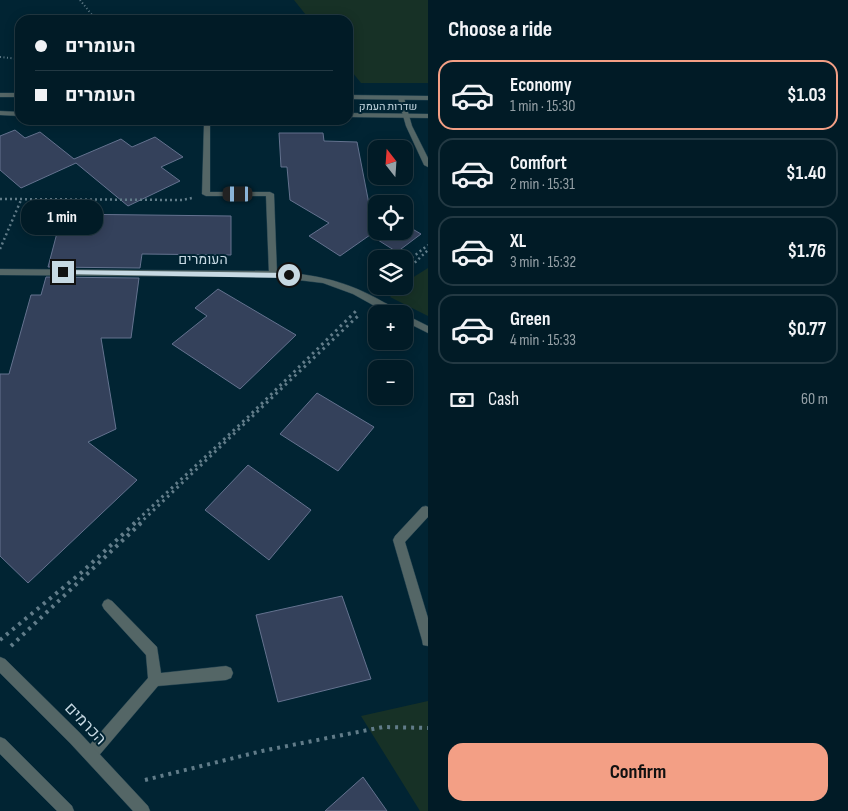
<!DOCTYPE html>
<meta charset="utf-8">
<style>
body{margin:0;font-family:"Sofia Sans Condensed",Heebo,sans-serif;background:#0b242e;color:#f1f3f6;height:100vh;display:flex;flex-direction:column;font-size:19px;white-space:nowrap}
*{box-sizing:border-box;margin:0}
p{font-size:16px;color:#96a1a7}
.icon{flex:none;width:28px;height:28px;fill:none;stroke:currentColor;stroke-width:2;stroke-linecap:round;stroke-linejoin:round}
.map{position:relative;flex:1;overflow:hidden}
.sheet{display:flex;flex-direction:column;background:#011b26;width:420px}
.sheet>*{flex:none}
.guide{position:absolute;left:15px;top:15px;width:338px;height:110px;border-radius:15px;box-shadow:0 2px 12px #0003,0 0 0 1px #233943;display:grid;align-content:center;height:110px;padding:0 20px;background:#011b26}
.needle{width:32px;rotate:343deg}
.tools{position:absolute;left:368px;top:140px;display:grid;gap:10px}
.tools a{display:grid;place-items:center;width:45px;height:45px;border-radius:10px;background:#011b26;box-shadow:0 2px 12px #0003,0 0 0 1px #233943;font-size:25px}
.end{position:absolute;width:22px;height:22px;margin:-11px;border:6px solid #c7d9e3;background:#111;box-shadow:0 0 0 2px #111}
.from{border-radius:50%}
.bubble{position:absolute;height:35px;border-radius:15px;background:#011b26;box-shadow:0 2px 12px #0003,0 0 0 1px #233943;font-size:16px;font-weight:700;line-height:35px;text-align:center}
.car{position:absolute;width:15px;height:30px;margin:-15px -8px;border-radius:6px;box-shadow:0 0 4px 1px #0007;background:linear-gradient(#222 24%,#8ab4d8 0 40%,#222 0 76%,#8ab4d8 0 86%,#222 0)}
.guide b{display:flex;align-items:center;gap:18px;height:48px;font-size:19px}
.guide b+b{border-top:1px solid #233943}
.guide i{width:12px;height:12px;background:#f1f3f6}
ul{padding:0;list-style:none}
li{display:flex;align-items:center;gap:15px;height:70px;margin:0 10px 8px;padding:0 10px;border:2px solid #233943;border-radius:15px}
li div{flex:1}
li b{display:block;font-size:19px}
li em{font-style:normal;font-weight:700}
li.on{border-color:#f39f85}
li>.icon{width:45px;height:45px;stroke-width:1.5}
h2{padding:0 20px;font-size:22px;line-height:60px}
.pay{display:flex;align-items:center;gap:12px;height:55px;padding:0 20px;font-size:19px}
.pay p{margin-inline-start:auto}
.button{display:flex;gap:10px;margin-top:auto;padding:10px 20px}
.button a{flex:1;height:58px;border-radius:15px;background:#f39f85;color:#111;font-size:20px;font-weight:700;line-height:58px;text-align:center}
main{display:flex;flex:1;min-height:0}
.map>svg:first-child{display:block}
</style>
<main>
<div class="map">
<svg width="428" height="811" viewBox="0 0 428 811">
<rect width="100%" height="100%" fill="#012433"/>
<path fill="#173126" d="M294,0H428V83H361L348,67V20H310Z
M428,268V316L390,297L400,286H404V283Z
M428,701V811H420L361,716Z"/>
<path fill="#34415b" stroke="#64728f" d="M15,130L25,138L40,132L74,159L121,139L132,147L155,137L183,157L161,167L180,181L128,206L76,163L21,188L0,170V136Z
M279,133H323L324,141L357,142L369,204H368L376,209V231H404V224L421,234L397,252L370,235L340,256L309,236L329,223L290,200L287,167H281Z
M62,214L231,216V255L142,254L140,268L48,267Z
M46,277L139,278L131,338H101L116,429L88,442L137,480L28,583L0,556V374H9L31,295H41Z
M218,289L296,335L240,389L172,344L207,316L195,308Z
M317,393L374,427L338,471L280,434Z
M248,465L311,510L269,560L205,510Z
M342,596L371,679L278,702L256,615Z
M363,777L387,811H325Z"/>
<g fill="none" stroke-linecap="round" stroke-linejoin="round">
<g stroke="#21414f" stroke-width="1">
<path id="service" d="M207,122L210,124V192H270L274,194L277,274L276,276L273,277L269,274L266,196H206L202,194L204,124Z
M426,506L428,507V517L405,542L428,618V646L423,645L422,640L393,540L395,536L422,507Z
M108,599L112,601L157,647L161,673L226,666L231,668L233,673L231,678L226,680L158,686L96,759L91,761L86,759L84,754L86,749L148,678L146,655L104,609L102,605L104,601Z"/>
</g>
<g stroke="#21414f" stroke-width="1">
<path id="minor" d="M401,96L404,98L412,126L428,158V167L424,165L406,126L398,98Z
M0,269L273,271C314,275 341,279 378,299C386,304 396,307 401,314H389L353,294L323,283L273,277L0,275Z
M404,314L428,326V333L404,321Z
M0,657L5,659L80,733L148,806L150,811H133L70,743L0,673Z
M0,737L5,739L72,806L74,811H57L0,754Z"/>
</g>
<g stroke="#21414f" stroke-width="1">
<path id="tertiary" d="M0,93H20V97H0Z
M348,95L428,96V100L348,99Z
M0,111L20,112V116L0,115Z
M348,113L428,114V118L348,117Z"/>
</g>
<path stroke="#617c89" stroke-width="2" stroke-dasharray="1 2.5" stroke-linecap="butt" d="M80,0L96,20
M0,57L20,59
M33,123L189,124
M226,124L337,125"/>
<path stroke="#617c89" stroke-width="2.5" stroke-dasharray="2 3" stroke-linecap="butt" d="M0,199L182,200L192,198
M0,249L21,200
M404,264L428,245
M404,273L428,250"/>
<path stroke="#617c89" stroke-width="3" stroke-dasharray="2.5 4" stroke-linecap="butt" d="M133,524L249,416L356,311
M139,524L360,314"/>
<path stroke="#617c89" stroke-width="4" stroke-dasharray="3 5" stroke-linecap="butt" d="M0,640L82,572L135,523
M11,646L141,523
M145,780L262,751L383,727L428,728"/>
<use href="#service" fill="#546666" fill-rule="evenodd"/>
<use href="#minor" fill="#546666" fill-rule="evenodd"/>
<use href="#tertiary" fill="#546666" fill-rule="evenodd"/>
</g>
<path fill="#c7d9e3" d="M61,270L289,273L293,275L289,278L63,274L60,272Z"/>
<g text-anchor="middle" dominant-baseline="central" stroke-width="4" stroke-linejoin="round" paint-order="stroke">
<g font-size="11" fill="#c7d9e3" stroke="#012433">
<text x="388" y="106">שדרות העמק</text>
</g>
<g font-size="14" fill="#c7d9e3" stroke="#012433">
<text x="203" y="259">העומרים</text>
</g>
<g font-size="16" fill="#c7d9e3" stroke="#012433">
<text transform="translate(85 724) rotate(46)">הכרמים</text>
</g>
</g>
</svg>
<div class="tools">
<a><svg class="needle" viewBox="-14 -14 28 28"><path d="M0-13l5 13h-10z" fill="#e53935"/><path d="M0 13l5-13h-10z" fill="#96a1a7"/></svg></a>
<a><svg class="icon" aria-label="locate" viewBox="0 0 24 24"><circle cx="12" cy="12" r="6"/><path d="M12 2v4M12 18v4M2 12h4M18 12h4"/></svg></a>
<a><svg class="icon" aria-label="layers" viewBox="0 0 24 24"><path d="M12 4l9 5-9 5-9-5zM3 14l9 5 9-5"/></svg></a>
<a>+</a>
<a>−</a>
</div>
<i class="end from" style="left:289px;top:275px"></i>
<i class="end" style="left:63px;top:272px"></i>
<div class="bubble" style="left:21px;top:200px;width:82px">1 min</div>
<i class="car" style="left:238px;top:194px;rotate:270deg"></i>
<div class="guide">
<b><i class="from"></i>העומרים</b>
<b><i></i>העומרים</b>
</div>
</div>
<section class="sheet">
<h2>Choose a ride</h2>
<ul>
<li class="on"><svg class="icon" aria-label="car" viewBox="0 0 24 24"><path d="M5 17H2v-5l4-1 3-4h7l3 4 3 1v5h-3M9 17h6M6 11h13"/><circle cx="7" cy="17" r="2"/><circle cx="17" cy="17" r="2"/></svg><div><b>Economy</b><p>1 min · 15:30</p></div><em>$1.03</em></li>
<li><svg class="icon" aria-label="car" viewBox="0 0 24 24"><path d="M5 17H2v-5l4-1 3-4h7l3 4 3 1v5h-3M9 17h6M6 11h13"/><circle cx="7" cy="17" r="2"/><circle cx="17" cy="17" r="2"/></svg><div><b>Comfort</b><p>2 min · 15:31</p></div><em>$1.40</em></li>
<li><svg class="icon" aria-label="car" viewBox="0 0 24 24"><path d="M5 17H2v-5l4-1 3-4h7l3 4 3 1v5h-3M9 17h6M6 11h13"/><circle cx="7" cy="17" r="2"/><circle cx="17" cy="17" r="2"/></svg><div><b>XL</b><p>3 min · 15:32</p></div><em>$1.76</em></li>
<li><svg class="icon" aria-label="car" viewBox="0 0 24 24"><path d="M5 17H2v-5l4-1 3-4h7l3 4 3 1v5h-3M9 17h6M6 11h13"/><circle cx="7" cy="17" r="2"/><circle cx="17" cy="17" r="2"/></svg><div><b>Green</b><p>4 min · 15:33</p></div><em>$0.77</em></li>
</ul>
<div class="pay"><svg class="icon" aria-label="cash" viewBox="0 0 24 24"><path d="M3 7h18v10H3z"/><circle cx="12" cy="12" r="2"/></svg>Cash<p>60 m</p></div>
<div class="button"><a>Confirm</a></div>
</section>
</main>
